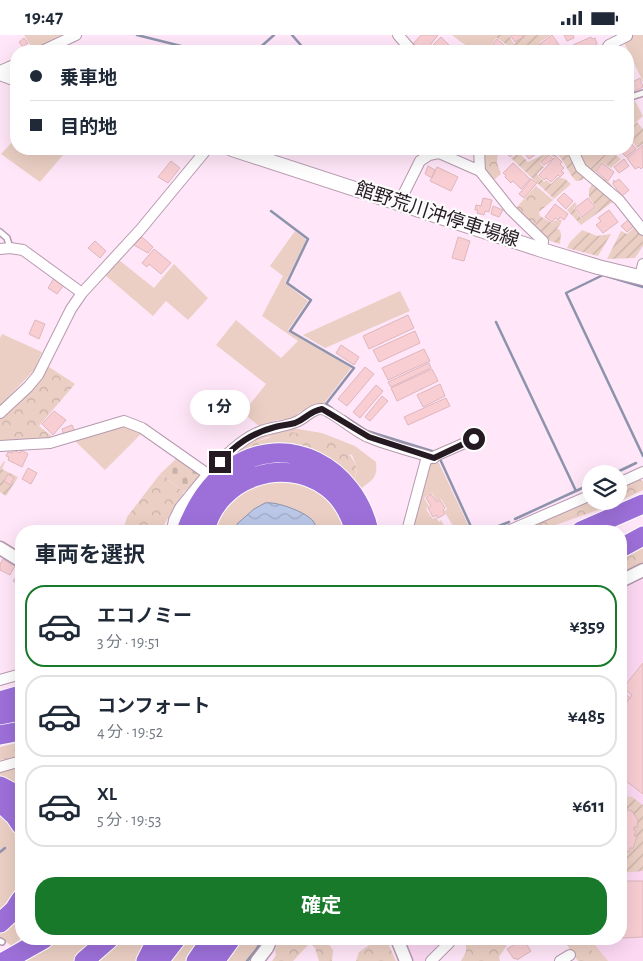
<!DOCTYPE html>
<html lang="ja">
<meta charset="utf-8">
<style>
body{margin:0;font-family:"Alegreya Sans","Noto Sans JP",sans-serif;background:#f2f2f3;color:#1f2937;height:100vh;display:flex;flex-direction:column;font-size:19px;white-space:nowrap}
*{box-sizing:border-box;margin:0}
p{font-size:16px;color:#747a83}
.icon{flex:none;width:28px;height:28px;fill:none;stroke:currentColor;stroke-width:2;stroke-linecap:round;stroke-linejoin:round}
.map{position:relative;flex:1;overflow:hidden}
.sheet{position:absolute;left:15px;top:490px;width:612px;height:420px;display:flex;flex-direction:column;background:#fff;border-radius:20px;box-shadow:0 5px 20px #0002}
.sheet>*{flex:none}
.top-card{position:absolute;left:10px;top:10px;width:624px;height:110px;border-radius:20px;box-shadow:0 5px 20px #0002;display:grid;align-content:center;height:110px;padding:0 20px;background:#fff}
.controls{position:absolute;left:582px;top:430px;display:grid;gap:10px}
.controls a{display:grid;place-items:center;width:45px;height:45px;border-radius:50%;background:#fff;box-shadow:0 5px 20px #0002;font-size:25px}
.end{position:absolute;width:22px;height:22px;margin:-11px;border:6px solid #251a22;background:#fff;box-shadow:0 0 0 2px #fff}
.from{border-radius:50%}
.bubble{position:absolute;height:35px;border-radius:18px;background:#fff;box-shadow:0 5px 20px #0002;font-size:16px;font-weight:700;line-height:35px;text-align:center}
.top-card b{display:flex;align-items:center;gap:18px;height:48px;font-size:19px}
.top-card b+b{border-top:1px solid #e0e1e3}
.top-card i{width:12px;height:12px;background:#1f2937}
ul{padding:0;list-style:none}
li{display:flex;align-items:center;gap:15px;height:82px;margin:0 10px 8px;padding:0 10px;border:2px solid #e0e1e3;border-radius:20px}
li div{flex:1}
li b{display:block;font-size:19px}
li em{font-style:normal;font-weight:700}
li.selected{border-color:#18792a}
li>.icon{width:45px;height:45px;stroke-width:1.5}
h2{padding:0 20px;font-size:22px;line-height:60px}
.cta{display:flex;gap:10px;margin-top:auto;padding:10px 20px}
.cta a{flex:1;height:58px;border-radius:20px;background:#18792a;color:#fff;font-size:20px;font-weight:700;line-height:58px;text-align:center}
.status{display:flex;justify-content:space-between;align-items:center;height:35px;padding:0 25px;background:#fff;direction:ltr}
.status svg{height:14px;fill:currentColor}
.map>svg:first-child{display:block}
</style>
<div class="status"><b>19:47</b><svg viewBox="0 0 49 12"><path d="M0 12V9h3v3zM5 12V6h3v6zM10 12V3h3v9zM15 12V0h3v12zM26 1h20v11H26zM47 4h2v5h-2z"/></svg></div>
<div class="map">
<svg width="643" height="926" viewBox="0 0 643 926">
<defs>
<pattern id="forest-crowns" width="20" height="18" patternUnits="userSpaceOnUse" patternTransform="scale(1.25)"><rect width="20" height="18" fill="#ebcfc4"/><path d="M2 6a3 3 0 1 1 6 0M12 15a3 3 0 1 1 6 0" fill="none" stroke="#c9b1a8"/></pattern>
<pattern id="cemetery-stones" width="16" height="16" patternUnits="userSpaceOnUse" patternTransform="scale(1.25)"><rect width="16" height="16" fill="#ebcfc4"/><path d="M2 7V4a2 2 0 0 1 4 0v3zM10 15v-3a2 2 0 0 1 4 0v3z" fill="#c9b1a8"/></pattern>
<pattern id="garden-furrows" width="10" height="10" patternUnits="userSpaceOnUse" patternTransform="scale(1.25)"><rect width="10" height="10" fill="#ebcfc4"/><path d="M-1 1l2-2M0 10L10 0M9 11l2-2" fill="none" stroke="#c9b1a8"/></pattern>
<pattern id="water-waves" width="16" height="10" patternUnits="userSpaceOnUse" patternTransform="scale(1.25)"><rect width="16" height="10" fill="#bac7e7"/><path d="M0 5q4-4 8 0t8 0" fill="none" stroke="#a0aac6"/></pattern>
</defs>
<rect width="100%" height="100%" fill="#ffe6f8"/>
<path fill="#fdd8f3" d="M643,544V926H578L563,904H621V555Z
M401,904H446L426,926H411Z"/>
<path fill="#ebcfc4" d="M24,0H67L68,1L34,16Z
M452,0H493L497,2L488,15C473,18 464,9 452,0Z
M631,0H643V47L623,5Z
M634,64L643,81L633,90L628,83V69Z
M16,103V114H68L40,147L1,119Z
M593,114L607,116L588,135L577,121L588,117Z
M295,196L306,205L285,248L308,266L288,295L351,333L322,371L300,377L292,384L277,385L259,391L243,378L266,349L216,310L236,285L281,323L298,306L262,281L283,241L270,231Z
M119,225L154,253L174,229L208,263L188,285L166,266L153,281L105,240Z
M400,256L410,276L325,313L303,300Z
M2,299L42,317L34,335L0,371V303Z
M124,389L143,397L105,435L74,405Z
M292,393L322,398L355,411L376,427C378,445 371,445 358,456L352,447C360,438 356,430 352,420L268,402L257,406L256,404Z
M437,424L471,496H456L444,476L447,474L441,464L437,466L432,458L424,463L429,471L426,474L433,484L436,482L439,487L441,485L447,496H410L429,428Z
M297,443L325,458L349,496H318L314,487L254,474L237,489L238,495L240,496H212L221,474L247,450Z
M21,727V754L0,745V731Z
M0,774L13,789L21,806V847L18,857L0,880Z
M21,874V903L12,911L0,903V894Z
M52,904H111L114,908L118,904H150L139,926H11Z
M186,904H207L192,926H169Z
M241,904H261L258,916L247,926H224Z
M583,904H590L608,926H600Z"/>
<path fill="url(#forest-crowns)" d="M483,114H498L497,128L501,139L494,145L485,135Z
M536,151L553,165L539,177L540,181L535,190L533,191L516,173Z
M46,330L75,349L39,391L53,402L44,404L0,408V384Z
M291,397C313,402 346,405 355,429C358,435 356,442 352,447C325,414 317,412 275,414C257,415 248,415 230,422L239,414L256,404L257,406Z
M160,439L184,457L165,488L162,496H123L127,482Z
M639,444L643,446V455L609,471L539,496H520L591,464V466H619V451Z
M643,510V529L621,540V522Z
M21,707V721L0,725V712Z
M280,904H325L333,915L332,926H319L315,913L310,908L293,926H272L276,920L275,915Z
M368,904H386L396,926H356L359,917L371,909Z
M466,904H511L499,922L500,926H461L466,917Z
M563,904H583L600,926H578Z"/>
<path fill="url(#cemetery-stones)" d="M177,423L203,439L184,457L160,439Z"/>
<path fill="url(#garden-furrows)" d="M493,0H509L514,9L524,0H550L540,7L541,10L532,16L530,14C518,21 503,7 493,0Z
M637,87L643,94V109L637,113L632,106L628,108V96Z
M556,114H567L576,133L585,142L582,145L576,146C568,138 566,128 558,120L553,122L550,119L540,128L544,132L537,139L544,147L546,145L551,149L558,142L565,144L571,149L554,164L511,123L519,118L528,127Z
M609,114H616L612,117L621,124L611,133L602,127L595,137L609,147L617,158L588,135Z
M593,148L614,166L581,190L567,175L575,167L577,170L574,173L581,183L596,172L589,162V154Z
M540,181L552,188L555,185L557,186L560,184L562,186L557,194L560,195L561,199L560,209L548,205L535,190Z
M635,192L643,200V211L635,223L607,224L621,196L627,199Z
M582,195L597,201L611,199L598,221L567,213L570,207Z
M4,426L5,427L2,434L18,442L6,461L0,457V432Z
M621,760L632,762L643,770V836L621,838V828L624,827L627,822L624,820L626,816L629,817L630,813H633L637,802L634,801L636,796L634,795V792H637L638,785L632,776L621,773Z"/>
<path fill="url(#water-waves)" stroke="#8d93ac" d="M265,468C276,466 306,477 313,486C315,488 316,493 318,496H240L238,495L237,489L254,474Z"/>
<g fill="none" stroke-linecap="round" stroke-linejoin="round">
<path stroke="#8d93ac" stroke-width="2.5" d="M137,0L201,16
M292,0L306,16
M256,16L274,0
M271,176L308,204L287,248L311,265L290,296L354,333L326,369L333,374
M643,252L603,240L566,258L643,421
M496,287L576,456
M344,381L367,396L435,417
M440,424L473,496
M613,439L636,428
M515,484L591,449
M486,496L509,487
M0,817L5,813
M247,926L256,915L263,904"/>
</g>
<path fill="#f8ced3" stroke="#ddb7bc" d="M421,0H438L428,13H427L423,16H420L413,9Z
M510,0H522L523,2L515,7Z
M552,0L562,14L559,16H547L541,8Z
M564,0H573L574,3L567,6Z
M441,2L450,11L443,16H433L430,13Z
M591,2L592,4L595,3L597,9L595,10L596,12L587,16H576L573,10Z
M24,3L28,8L23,12L19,7Z
M497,4L504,10L499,16L491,12Z
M640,43L643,52L633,57L629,49Z
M631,108L636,114L626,122L621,116L628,114V111Z
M643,110V132L641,134L639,132L635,134L627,123Z
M178,114H194L192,119Z
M502,114H514L517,116L510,122Z
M524,114H543L529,124L522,115Z
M549,120L553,124L544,130L541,127Z
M556,121L562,127L560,129L564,133L561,136L564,138L560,142L558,140L551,147L546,143L544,145L539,140Z
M624,124L629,131L619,138L614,132Z
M171,126L180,133L168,148L158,142Z
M513,128L530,144L521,154L513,146L511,148L505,142L506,140L503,138Z
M602,128L614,137L608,146L596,136Z
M428,131L435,135L432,143L425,139Z
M437,132L458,142L451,156L430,146Z
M531,144L537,148L524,163L519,159Z
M619,144L629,155L622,161L613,149L614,145L615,147Z
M564,158L573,166L566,174L557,165Z
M483,163L492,165L489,177L485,176L484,180L477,178L478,175H475L476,170L481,171Z
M588,163L595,172L582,182L575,173Z
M555,169L568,179L564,185L560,182L558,185L555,183L552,187L545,182Z
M493,171L503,175L499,182L491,179Z
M609,175L618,187L603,198L596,190L601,186L598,183Z
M628,185L634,191L627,197L621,191Z
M142,202L153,212L148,218L134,210Z
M458,202L470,206L464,226L452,223Z
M95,206L106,216L100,223L88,213Z
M154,214L171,228L161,239L149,229L147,232L142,228Z
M54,243L64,250L57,259L48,253Z
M408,280L414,293L369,314L363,301Z
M35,285L45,289L39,304L29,299Z
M415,296L420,308L379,327L373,315Z
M341,310L359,322L354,330L336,318Z
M424,314L430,326L388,345L382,333Z
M429,328L431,333L391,352L388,347Z
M365,332L374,339L347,371L338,364Z
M432,334L438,346L397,366L391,353Z
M440,349L445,361L423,372L417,360Z
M376,350L383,356L360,383L353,377Z
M382,361L388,366L370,386L365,382Z
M446,363L450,371L408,390L404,382Z
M54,376L66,385L53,400L42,389Z
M72,390L75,397L64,401L62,394Z
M13,415L20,418L21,415L28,419L22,432L8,425L9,422L6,421L8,417L12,418Z
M28,433L37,438L31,449L22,444Z
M8,439L14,443L10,450L4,446Z
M431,459L437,467L440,465L445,473L443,475L445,479L438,483L436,480L433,482L428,473L431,471L426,463Z
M3,524L15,531L10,540L0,535V529Z
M18,539L21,541V551L13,546Z
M643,628V759L621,742V674L632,660L623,653Z
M622,656L630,663L621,674V657Z
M621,773L632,776L638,785L637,792H634V795L636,796L634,801H637L633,813H630L629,817L626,816L624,820L627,821L624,827L621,828Z
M621,846H643V902L621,903Z
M523,904L531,916L517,925L516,923L514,924L507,914Z"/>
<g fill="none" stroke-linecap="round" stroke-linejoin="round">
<g stroke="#b69aaf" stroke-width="8">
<path id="service" d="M628,63L643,58
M0,197L7,203L10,213
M0,906L2,907"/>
</g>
<g stroke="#b69aaf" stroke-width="12">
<path id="minor" d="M398,0L412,16
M42,16L76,0
M605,16L609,10L627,1
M0,36L16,29
M479,114L480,136
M572,114L581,133L619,165L643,195
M399,168L420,126L429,120L439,118L480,136L511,175L543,206L542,215
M0,214L10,213L23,215L82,258
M640,242L643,229
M0,378L28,352L38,340L71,274L82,258L140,195L207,114
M0,411L50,408L124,386L142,393L209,440
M619,448L643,437
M172,496L174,485L180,473C199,449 230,409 259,397C271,392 284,392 296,387C305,384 312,373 322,374C331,376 356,397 368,402C389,411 412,416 434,423
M407,496L426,425L474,404
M508,496L591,460
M0,645L21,639
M0,732L21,726
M431,926L449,908L450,904
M560,926L570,920"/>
</g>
<g stroke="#b69aaf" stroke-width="15">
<path id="tertiary" d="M0,513L21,526
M621,546L643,535
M397,904L406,926
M257,926L267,913L271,904"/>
</g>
<g stroke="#b69aaf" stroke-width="16">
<path id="secondary" d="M0,38L16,44
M232,114L542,215L598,232L643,243"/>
</g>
<g stroke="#fff" stroke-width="21">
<path id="motorway" d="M186,496C195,472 208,450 230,434C287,394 355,433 369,496
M205,496C217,443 283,420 327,452C342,463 350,479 355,496
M581,496L643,469
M621,513L643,501
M0,666L21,660
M0,680L21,676
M0,700L21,696
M0,751L21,762
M0,767L15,781L21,790
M0,888L14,875L21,864
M5,926L44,904
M84,926L109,904
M146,926L157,904
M159,926L176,904
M196,926L211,904
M215,926L231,904"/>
</g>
<use href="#service" stroke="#fff" stroke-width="5"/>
<use href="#minor" stroke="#fff" stroke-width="10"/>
<use href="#tertiary" stroke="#fff" stroke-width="12"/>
<use href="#secondary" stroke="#fff" stroke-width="14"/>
<use href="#motorway" stroke="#9d70d9" stroke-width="19"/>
</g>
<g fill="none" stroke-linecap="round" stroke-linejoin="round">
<path stroke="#251a22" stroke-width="6" d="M220,427C236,409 252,398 275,392C282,390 288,390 295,388C306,384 308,377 322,374L369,402L434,423L474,404"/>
</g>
<g text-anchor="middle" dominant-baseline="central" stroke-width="4.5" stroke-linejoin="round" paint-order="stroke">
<g font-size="19" fill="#251a22" stroke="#fcfcfc">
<text transform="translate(437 180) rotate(18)">館野荒川沖停車場線</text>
</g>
</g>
</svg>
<div class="controls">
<a><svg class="icon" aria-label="layers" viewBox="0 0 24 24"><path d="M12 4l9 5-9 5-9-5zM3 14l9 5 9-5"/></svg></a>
</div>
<i class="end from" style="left:474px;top:404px"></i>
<i class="end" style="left:220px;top:427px"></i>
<div class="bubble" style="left:190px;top:355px;width:60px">1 分</div>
<div class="top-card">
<b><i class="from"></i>乗車地</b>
<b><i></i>目的地</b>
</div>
<section class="sheet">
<h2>車両を選択</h2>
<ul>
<li class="selected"><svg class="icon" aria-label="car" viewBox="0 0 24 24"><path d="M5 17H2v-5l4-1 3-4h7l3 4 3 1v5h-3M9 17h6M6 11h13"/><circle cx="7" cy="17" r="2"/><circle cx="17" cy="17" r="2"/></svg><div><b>エコノミー</b><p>3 分 · 19:51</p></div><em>¥359</em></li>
<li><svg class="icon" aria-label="car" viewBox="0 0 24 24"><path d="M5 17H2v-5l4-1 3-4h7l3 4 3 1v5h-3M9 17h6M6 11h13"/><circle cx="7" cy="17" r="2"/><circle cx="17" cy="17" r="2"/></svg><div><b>コンフォート</b><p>4 分 · 19:52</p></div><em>¥485</em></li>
<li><svg class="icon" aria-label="car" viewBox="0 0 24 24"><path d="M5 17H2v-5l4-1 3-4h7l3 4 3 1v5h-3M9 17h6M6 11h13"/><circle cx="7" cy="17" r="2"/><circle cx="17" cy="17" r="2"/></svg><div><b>XL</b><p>5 分 · 19:53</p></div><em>¥611</em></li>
</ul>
<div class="cta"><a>確定</a></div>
</section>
</div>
